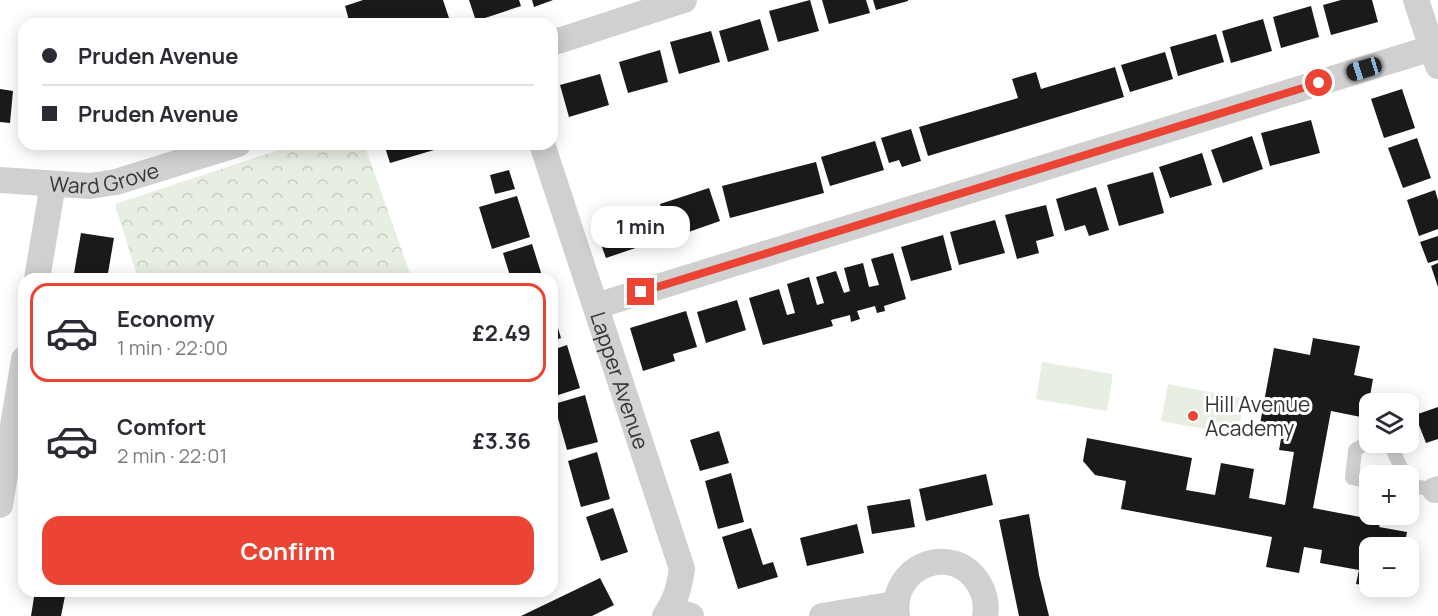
<!DOCTYPE html>
<meta charset="utf-8">
<style>
body{margin:0;font-family:Manrope,sans-serif;background:#f7f7f7;color:#2b2b33;height:100vh;display:flex;flex-direction:column;font-size:22px;white-space:nowrap}
*{box-sizing:border-box;margin:0}
p{font-size:20px;color:#7c7c81}
.icon{flex:none;width:33px;height:33px;fill:none;stroke:currentColor;stroke-width:2;stroke-linecap:round;stroke-linejoin:round}
.map{position:relative;flex:1;overflow:hidden}
.details{position:absolute;left:18px;top:273px;width:540px;height:324px;display:flex;flex-direction:column;background:#fff;border-radius:18px;box-shadow:0 3px 15px #0003}
.details>*{flex:none}
.guide{position:absolute;left:18px;top:18px;width:540px;height:132px;border-radius:18px;box-shadow:0 3px 15px #0003;display:grid;align-content:center;height:132px;padding:0 24px;background:#fff}
.buttons{position:absolute;left:1359px;top:393px;display:grid;gap:12px}
.buttons a{display:grid;place-items:center;width:60px;height:60px;border-radius:12px;background:#fff;box-shadow:0 3px 15px #0003;font-size:30px}
.end{position:absolute;width:27px;height:27px;margin:-14px;border:8px solid #eb4334;background:#fff;box-shadow:0 0 0 3px #fff}
.from{border-radius:50%}
.bubble{position:absolute;height:42px;border-radius:18px;background:#fff;box-shadow:0 3px 15px #0003;font-size:20px;font-weight:700;line-height:42px;text-align:center}
.car{position:absolute;width:18px;height:36px;margin:-18px -9px;border-radius:8px;box-shadow:0 0 4px 2px #0007;background:linear-gradient(#222 24%,#8ab4d8 0 40%,#222 0 76%,#8ab4d8 0 86%,#222 0)}
.guide b{display:flex;align-items:center;gap:21px;height:57px;font-size:22px}
.guide b+b{border-top:2px solid #e1e1e2}
.guide i{width:15px;height:15px;background:#2b2b33}
ul{padding:10px 0 0;list-style:none}
li{display:flex;align-items:center;gap:18px;height:99px;margin:0 12px 9px;padding:0 12px;border:3px solid transparent;border-radius:18px}
li div{flex:1}
li b{display:block;font-size:22px}
li em{font-style:normal;font-weight:700}
li.active{border-color:#eb4334}
li>.icon{width:54px;height:54px;stroke-width:1.5}
.action{display:flex;gap:12px;margin-top:auto;padding:12px 24px}
.action a{flex:1;height:69px;border-radius:18px;background:#eb4334;color:#fff;font-size:24px;font-weight:700;line-height:69px;text-align:center}
.map>svg:first-child{display:block}
</style>
<div class="map">
<svg width="1438" height="616" viewBox="0 0 1438 616">
<defs>
<pattern id="forest-crowns" width="20" height="18" patternUnits="userSpaceOnUse" patternTransform="scale(1.5)"><rect width="20" height="18" fill="#e6efe1"/><path d="M2 6a3 3 0 1 1 6 0M12 15a3 3 0 1 1 6 0" fill="none" stroke="#c6cdc2"/></pattern>
</defs>
<rect width="100%" height="100%" fill="#fff"/>
<path fill="url(#forest-crowns)" d="M297,144H364L412,279H138L115,204Z"/>
<path fill="#e6efe1" d="M1042,362L1113,374L1107,411L1036,399Z
M1168,384L1245,399L1237,435L1161,421Z"/>
<path fill="#1a1a1a" d="M363,0H443L451,24H350L345,6Z
M469,0H519L521,6L476,21Z
M532,0H553L534,7Z
M810,0L819,31L778,42L769,11Z
M822,0H866L870,13L829,24Z
M873,0H908V1L876,10Z
M1341,0H1372L1378,22L1331,35L1323,5Z
M1311,6L1319,37L1281,48L1273,17Z
M760,19L769,50L728,62L719,31Z
M1263,19L1272,51L1231,63L1222,31Z
M711,31L720,62L679,74L670,42Z
M1216,34L1224,62L1178,76L1170,47Z
M660,50L668,82L628,93L619,62Z
M1165,52L1173,79L1130,92L1121,65Z
M1115,67L1124,97L928,156L919,127L1018,98L1012,79L1036,72L1041,89Z
M600,74L609,105L569,117L560,85Z
M0,89L13,91L10,123L0,122Z
M1402,89L1415,128L1384,138L1371,99Z
M22,92H24V124H19Z
M1311,120L1320,153L1270,166L1261,133Z
M911,129L921,161L902,167L899,160L889,163L881,138Z
M1252,136L1263,169L1223,183L1211,150Z
M1417,138L1431,178L1403,188L1388,148Z
M875,141L884,170L830,186L821,157Z
M384,144H432L434,150L390,163Z
M1202,153L1212,185L1170,198L1159,167Z
M816,162L824,193L730,218L722,186Z
M509,170L515,189L495,194L490,175Z
M1153,172L1164,213L1119,226L1107,185Z
M1096,187L1109,230L1089,236L1085,225L1065,231L1056,199Z
M709,188L720,221L680,235L675,221L666,223L660,204Z
M1435,190L1438,200V229L1419,236L1407,200Z
M517,196L530,237L492,249L479,207Z
M1046,205L1054,236L1036,241L1039,253L1017,259L1005,215Z
M651,208L662,239L606,258L595,228Z
M995,220L1005,253L959,265L950,232Z
M81,233L114,238L107,279H73Z
M943,235L952,270L911,281L901,247Z
M1438,236V260L1428,263L1420,242Z
M532,244L543,279H511L503,253Z
M893,253L906,299L884,306L885,311L877,313L875,306L857,311L860,319L851,322L850,315L831,320L833,326L763,345L749,298L779,289L787,315L795,313L787,284L809,277L817,305L824,303L816,277L836,271L844,293L850,291L844,268L863,263L869,287L879,285L871,259Z
M1438,263V287L1431,266Z
M737,300L746,330L706,343L697,312Z
M552,308L561,338L552,341Z
M686,311L697,347L673,354L675,361L643,371L630,328Z
M1313,338L1360,346L1354,375L1373,379L1366,418L1331,411L1313,508L1381,521L1379,527L1407,532L1404,548H1370V586L1356,584L1359,570L1320,563L1322,550L1304,547L1299,573L1266,567L1272,537L1121,509L1126,481L1095,475L1083,461L1087,438L1192,458L1186,490L1215,495L1221,463L1254,469L1249,498L1285,505L1294,452L1279,450L1283,428L1260,424L1274,348L1310,355Z
M567,345L580,388L552,397V350Z
M585,395L598,442L567,450L554,404Z
M1438,407V439L1426,443L1415,415Z
M719,431L729,463L700,471L690,440Z
M597,452L610,499L581,507L568,461Z
M731,473L744,522L718,529L705,481Z
M986,474L993,505L926,521L919,489Z
M910,499L915,527L872,534L867,506Z
M613,508L628,552L601,561L586,517Z
M1029,514L1039,575L1049,616H1019L999,520Z
M857,524L864,553L807,566L800,538Z
M751,528L763,565L773,562L778,577L738,589L722,537Z
M600,578L614,605L592,616H521Z
M1377,586H1397L1396,591L1377,588Z
M35,591H66L61,616H31Z"/>
<g fill="none" stroke-linecap="round" stroke-linejoin="round">
<path stroke="#d0d0d0" stroke-width="14" d="M1370,441L1355,450L1352,478L1370,482
M1389,442L1405,476
M1408,485L1435,490"/>
<g stroke="#d0d0d0" stroke-width="26">
<path d="M1416,0L1438,66"/>
<path d="M552,43L684,0"/>
<path id="s1" d="M542,144L682,569C679,587 676,601 665,616"/>
<path id="s2" d="M0,180L90,186L116,182L238,144"/>
<path d="M37,279L53,184"/>
<path d="M596,306L1432,48"/>
<path d="M1435,490L1438,489"/>
<path d="M0,505L24,359"/>
<path d="M670,609L691,616"/>
<path d="M822,616L895,604"/>
<path d="M897,616C889,565 954,541 979,584C985,594 987,605 985,616"/>
</g>
</g>
<g fill="none" stroke-linecap="round" stroke-linejoin="round">
<path stroke="#eb4334" stroke-width="8" d="M641,292L1319,83"/>
</g>
<circle fill="#eb4334" stroke="#fff" stroke-width="2" cx="1193" cy="416" r="6"/>
<g text-anchor="middle" dominant-baseline="central" stroke-width="6" stroke-linejoin="round" paint-order="stroke">
<g font-size="21" fill="#333" stroke="#fff">
<text stroke="none"><textPath href="#s2" startOffset="105">Ward Grove</textPath></text>
<text stroke="none"><textPath href="#s1" startOffset="249">Lapper Avenue</textPath></text>
</g>
<g font-size="21" fill="#333" stroke="#fff" text-anchor="start">
<text x="1205" y="404">Hill Avenue<tspan x="1205" dy="24">Academy</tspan></text>
</g>
</g>
</svg>
<div class="buttons">
<a><svg class="icon" aria-label="layers" viewBox="0 0 24 24"><path d="M12 4l9 5-9 5-9-5zM3 14l9 5 9-5"/></svg></a>
<a>+</a>
<a>−</a>
</div>
<i class="end from" style="left:1319px;top:83px"></i>
<i class="end" style="left:641px;top:292px"></i>
<div class="bubble" style="left:591px;top:206px;width:99px">1 min</div>
<i class="car" style="left:1364px;top:69px;rotate:253deg"></i>
<div class="guide">
<b><i class="from"></i>Pruden Avenue</b>
<b><i></i>Pruden Avenue</b>
</div>
<section class="details">
<ul>
<li class="active"><svg class="icon" aria-label="car" viewBox="0 0 24 24"><path d="M5 17H2v-5l4-1 3-4h7l3 4 3 1v5h-3M9 17h6M6 11h13"/><circle cx="7" cy="17" r="2"/><circle cx="17" cy="17" r="2"/></svg><div><b>Economy</b><p>1 min · 22:00</p></div><em>£2.49</em></li>
<li><svg class="icon" aria-label="car" viewBox="0 0 24 24"><path d="M5 17H2v-5l4-1 3-4h7l3 4 3 1v5h-3M9 17h6M6 11h13"/><circle cx="7" cy="17" r="2"/><circle cx="17" cy="17" r="2"/></svg><div><b>Comfort</b><p>2 min · 22:01</p></div><em>£3.36</em></li>
</ul>
<div class="action"><a>Confirm</a></div>
</section>
</div>
